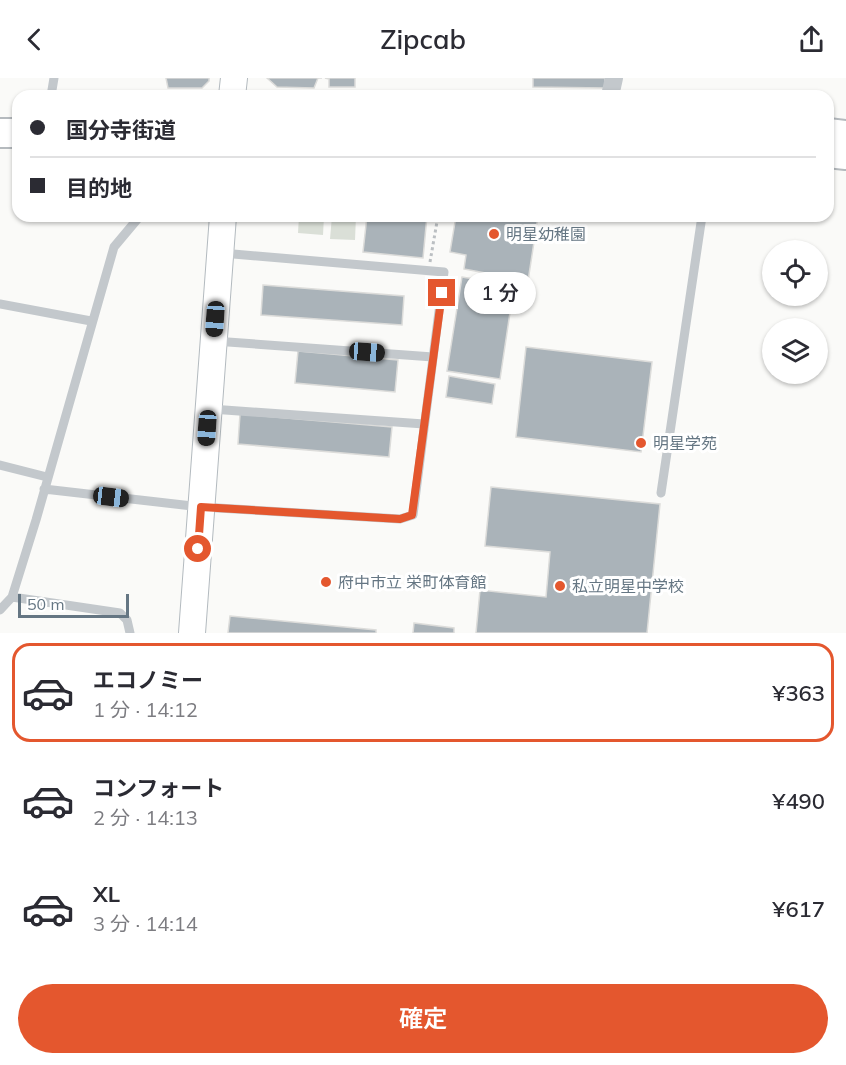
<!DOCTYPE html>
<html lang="ja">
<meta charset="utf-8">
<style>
body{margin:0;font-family:Mulish,"Noto Sans JP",sans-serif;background:#f7f7f7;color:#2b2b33;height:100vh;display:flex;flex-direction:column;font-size:22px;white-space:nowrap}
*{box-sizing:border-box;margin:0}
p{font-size:20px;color:#7c7c81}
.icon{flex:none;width:33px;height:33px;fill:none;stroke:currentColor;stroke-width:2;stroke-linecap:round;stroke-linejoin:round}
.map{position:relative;height:555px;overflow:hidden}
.panel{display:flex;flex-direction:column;background:#fff;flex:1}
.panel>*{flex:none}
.top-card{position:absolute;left:12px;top:12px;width:822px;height:132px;border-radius:18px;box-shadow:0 2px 4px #0004;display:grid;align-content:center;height:132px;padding:0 18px;background:#fff}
.fabs{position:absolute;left:762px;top:162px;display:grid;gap:12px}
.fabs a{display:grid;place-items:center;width:66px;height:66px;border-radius:50%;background:#fff;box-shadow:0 2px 4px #0004;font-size:30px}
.scale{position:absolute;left:18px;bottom:15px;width:111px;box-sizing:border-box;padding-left:6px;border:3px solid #657683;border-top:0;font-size:16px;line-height:21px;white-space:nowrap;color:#657683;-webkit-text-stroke:4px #fff;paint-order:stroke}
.end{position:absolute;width:27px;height:27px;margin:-14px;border:8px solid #e4572e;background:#fff;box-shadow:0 0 0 3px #fff}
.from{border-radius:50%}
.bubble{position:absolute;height:42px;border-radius:21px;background:#fff;box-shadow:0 2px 4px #0004;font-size:20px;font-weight:600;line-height:42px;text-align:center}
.car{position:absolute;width:18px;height:36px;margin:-18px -9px;border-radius:8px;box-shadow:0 0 4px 2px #0007;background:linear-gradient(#222 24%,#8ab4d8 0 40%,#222 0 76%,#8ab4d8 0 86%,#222 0)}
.top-card b{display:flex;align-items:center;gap:21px;height:57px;font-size:22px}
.top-card b+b{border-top:2px solid #e1e1e2}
.top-card i{width:15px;height:15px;background:#2b2b33}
ul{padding:10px 0 0;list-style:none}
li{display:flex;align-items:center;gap:18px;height:99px;margin:0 12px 9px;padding:0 6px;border:3px solid transparent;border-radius:18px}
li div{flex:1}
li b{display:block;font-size:22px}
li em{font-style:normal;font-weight:600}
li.selected{border-color:#e4572e}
li>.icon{width:54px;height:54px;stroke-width:1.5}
.action{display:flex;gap:12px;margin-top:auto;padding:12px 18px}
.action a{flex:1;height:69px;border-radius:36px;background:#e4572e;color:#fff;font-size:24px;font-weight:600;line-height:69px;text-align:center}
header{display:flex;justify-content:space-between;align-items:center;height:78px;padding:0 18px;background:#fff;font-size:27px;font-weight:600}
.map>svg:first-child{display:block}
</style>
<header><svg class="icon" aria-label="back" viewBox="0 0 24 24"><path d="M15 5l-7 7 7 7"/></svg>Zipcab<svg class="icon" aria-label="share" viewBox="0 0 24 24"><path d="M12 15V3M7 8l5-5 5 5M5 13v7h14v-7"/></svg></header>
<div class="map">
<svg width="846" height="555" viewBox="0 0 846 555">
<rect width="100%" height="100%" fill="#fafaf8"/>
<path fill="#dadfd7" d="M299,138H324L323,157L298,155Z
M332,138H356L355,162L330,161Z"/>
<path fill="#aab3b9" stroke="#dcdcda" stroke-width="1.5" d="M166,0H209V3L202,10H168Z
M267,0H322H318L314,10L277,9Z
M325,0H355V9H329V1Z
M533,0H605V10L533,9Z
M367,138H427L423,180L363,174Z
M456,138H538L528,203L464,191L466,177L450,174Z
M462,199L514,208L500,301L447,293Z
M263,207L404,218L402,247L261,237Z
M526,269L652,284L641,374L516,359Z
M298,273L398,282L395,314L295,305Z
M449,298L495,306L492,326L446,319Z
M240,336L392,349L389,379L238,366Z
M491,409L660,426L647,555H476L480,512L546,519L550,474L485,468Z
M230,538L376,552V555H228Z
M414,545L454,550V555H413Z"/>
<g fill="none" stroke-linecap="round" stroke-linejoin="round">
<g stroke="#b3babf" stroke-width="28">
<path id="secondary" d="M232,18L234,0
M192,555L223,138"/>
</g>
<g stroke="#b5babe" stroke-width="32">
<path id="primary" d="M0,55H18
M828,55L846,57
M828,75L846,77"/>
</g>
<path stroke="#bbbfc2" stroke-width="3" stroke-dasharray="3 3" stroke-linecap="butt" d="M430,184L438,138"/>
<path stroke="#c3c8cc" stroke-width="9" d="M51,18L54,0
M0,226L91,243
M214,263L433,279
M211,331L424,346
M0,387L47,399
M44,411L201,429L400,441L413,437L444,194L222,175
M661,415L702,138
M12,519L120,535L127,542L130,555
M0,532L12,519L36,442L114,169L140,138"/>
<path stroke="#c3c8cc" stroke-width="18" d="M610,18L614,0"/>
<use href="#secondary" stroke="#fff" stroke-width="26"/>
<use href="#primary" stroke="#fff" stroke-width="28"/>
</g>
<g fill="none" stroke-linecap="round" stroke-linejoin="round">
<path stroke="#e4572e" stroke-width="8" d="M198,471L201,429L400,441L412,437L442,215"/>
</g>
<g fill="#e4572e" stroke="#fff" stroke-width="2">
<circle cx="494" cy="156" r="6"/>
<circle cx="641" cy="365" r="6"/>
<circle cx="326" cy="504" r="6"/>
<circle cx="560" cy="508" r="6"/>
</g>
<g text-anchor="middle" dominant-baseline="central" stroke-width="6" stroke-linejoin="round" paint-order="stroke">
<g font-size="16" fill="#657683" stroke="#fff" text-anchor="start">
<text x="506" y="156">明星幼稚園</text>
<text x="653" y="365">明星学苑</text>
<text x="338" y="504">府中市立 栄町体育館</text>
<text x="572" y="508">私立明星中学校</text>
</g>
</g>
</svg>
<div class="fabs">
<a><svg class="icon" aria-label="locate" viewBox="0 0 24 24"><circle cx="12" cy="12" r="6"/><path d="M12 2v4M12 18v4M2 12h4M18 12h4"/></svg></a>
<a><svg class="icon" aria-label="layers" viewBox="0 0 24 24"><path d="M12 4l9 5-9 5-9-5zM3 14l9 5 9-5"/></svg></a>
</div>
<div class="scale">50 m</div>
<i class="end from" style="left:198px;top:471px"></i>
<i class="end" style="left:442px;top:215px"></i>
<div class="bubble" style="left:464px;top:194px;width:72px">1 分</div>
<i class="car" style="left:215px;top:241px;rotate:184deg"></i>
<i class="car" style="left:367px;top:274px;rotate:94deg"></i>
<i class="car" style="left:207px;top:350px;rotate:184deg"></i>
<i class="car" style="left:111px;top:419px;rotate:97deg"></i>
<div class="top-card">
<b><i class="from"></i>国分寺街道</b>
<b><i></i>目的地</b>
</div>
</div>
<section class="panel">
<ul>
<li class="selected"><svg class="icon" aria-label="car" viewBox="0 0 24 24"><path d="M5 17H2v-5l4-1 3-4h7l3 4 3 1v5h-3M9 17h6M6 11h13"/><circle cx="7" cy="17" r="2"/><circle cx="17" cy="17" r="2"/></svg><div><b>エコノミー</b><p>1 分 · 14:12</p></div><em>¥363</em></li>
<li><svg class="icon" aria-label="car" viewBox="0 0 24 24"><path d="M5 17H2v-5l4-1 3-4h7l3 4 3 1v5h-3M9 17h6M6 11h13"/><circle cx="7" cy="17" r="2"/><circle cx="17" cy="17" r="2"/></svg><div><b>コンフォート</b><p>2 分 · 14:13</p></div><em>¥490</em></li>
<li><svg class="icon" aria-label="car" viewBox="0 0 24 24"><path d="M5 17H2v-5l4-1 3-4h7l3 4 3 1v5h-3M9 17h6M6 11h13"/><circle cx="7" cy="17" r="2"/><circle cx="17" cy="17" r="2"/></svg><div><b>XL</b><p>3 分 · 14:14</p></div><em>¥617</em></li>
</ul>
<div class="action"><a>確定</a></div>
</section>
